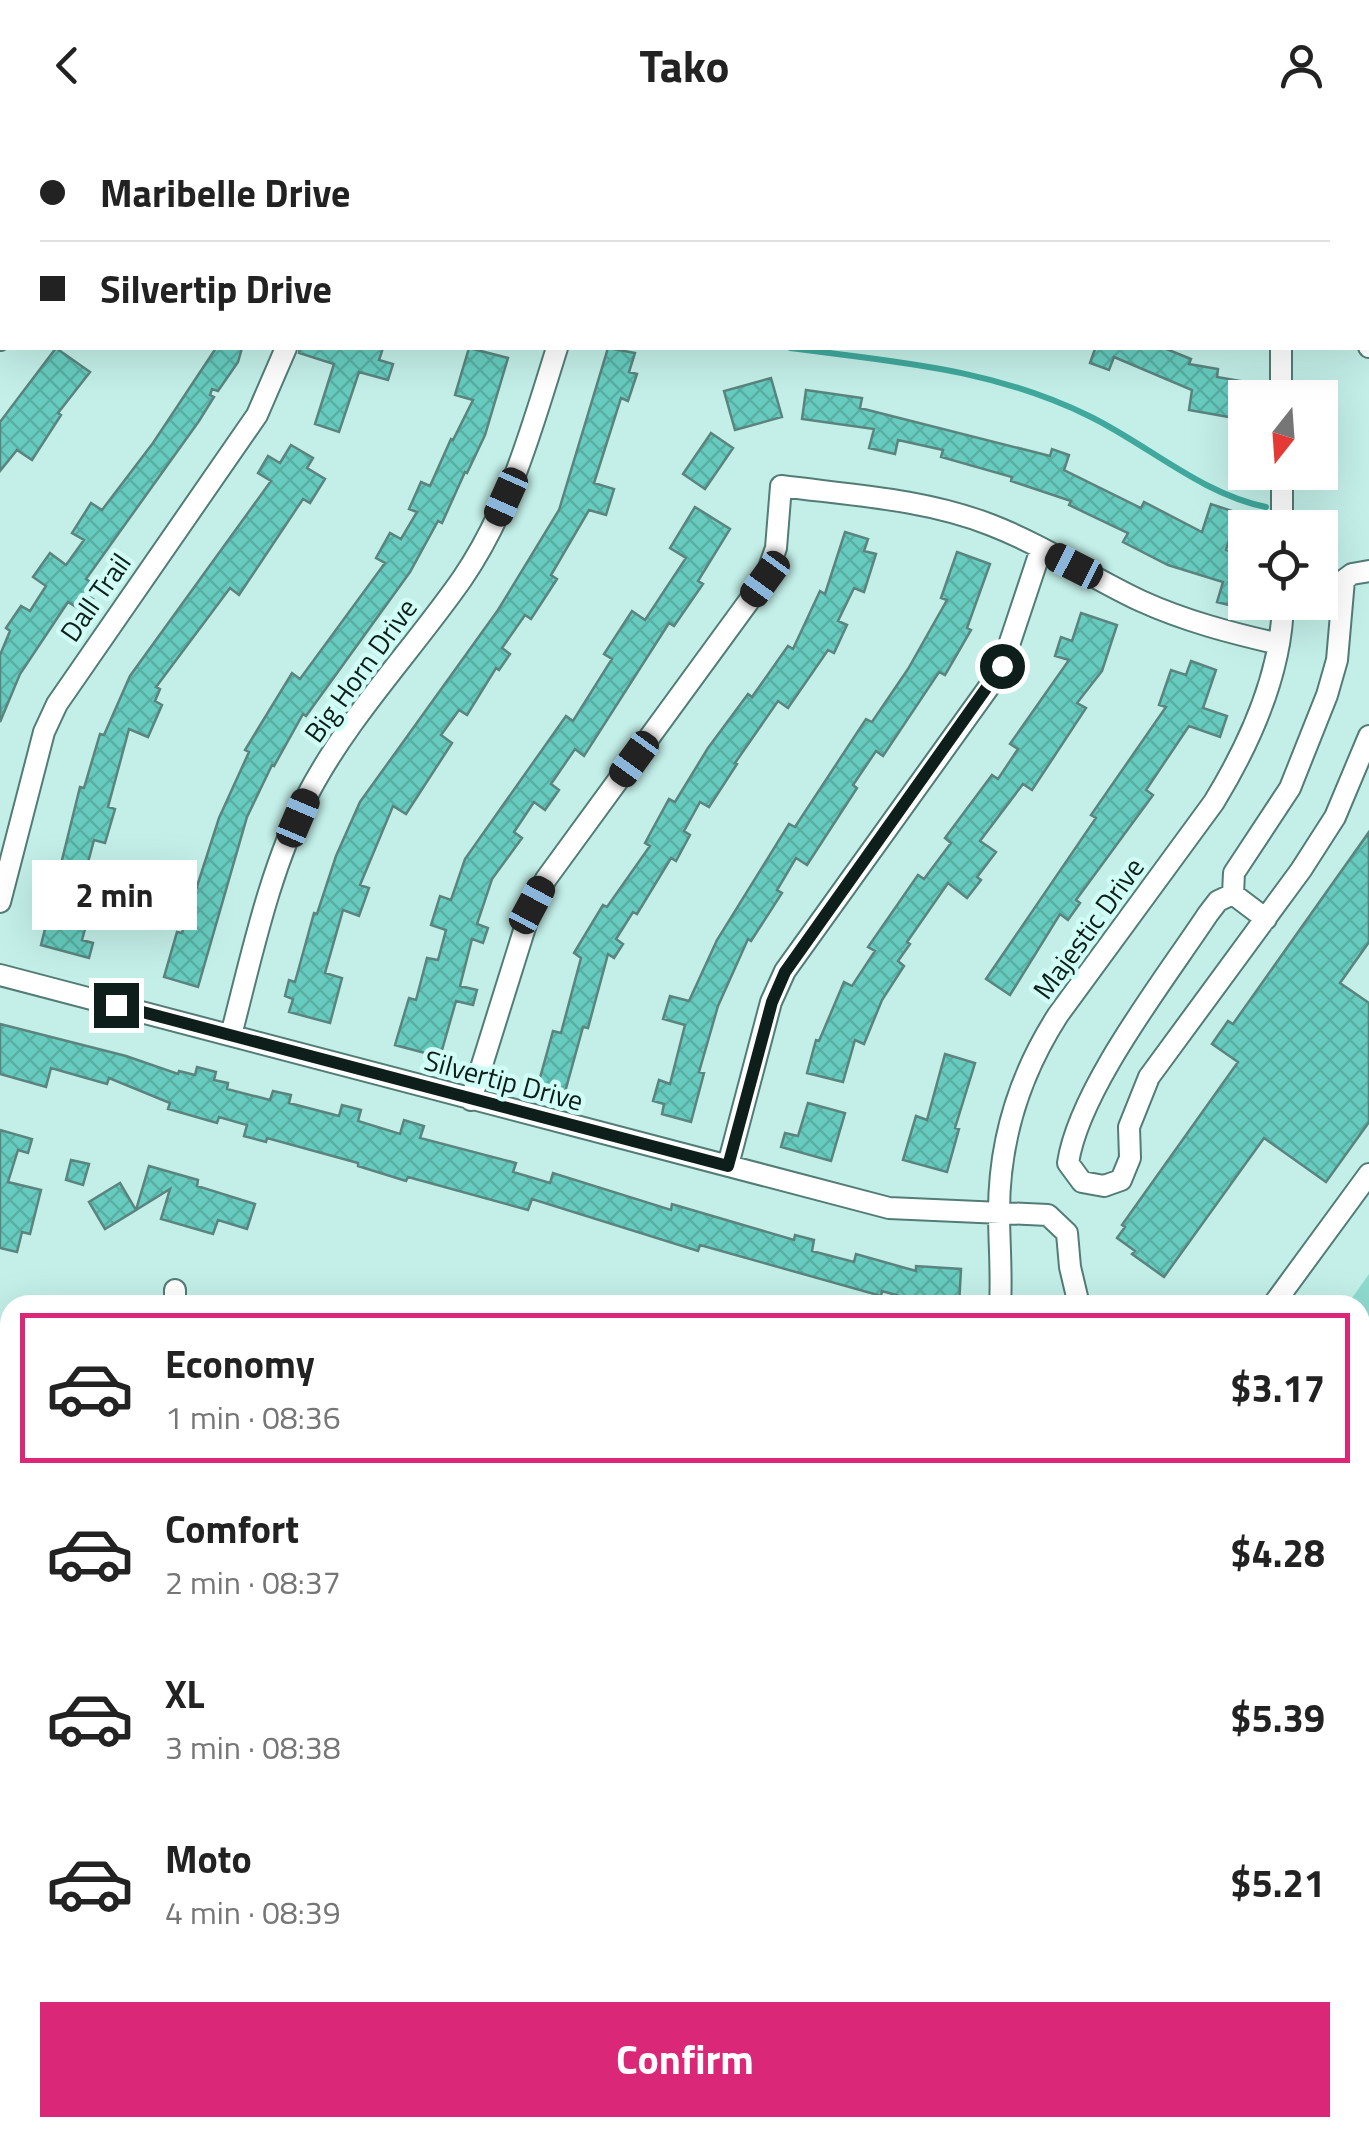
<!DOCTYPE html>
<meta charset="utf-8">
<style>
body{margin:0;font-family:"Titillium Web",sans-serif;background:#f6f6f6;color:#222;height:100vh;display:flex;flex-direction:column;font-size:38px;white-space:nowrap}
*{box-sizing:border-box;margin:0}
p{font-size:32px;color:#767676}
.icon{flex:none;width:55px;height:55px;fill:none;stroke:currentColor;stroke-width:2;stroke-linecap:round;stroke-linejoin:round}
.map{position:relative;flex:1;overflow:hidden}
.sheet{position:absolute;left:0px;top:1165px;width:1370px;height:842px;display:flex;flex-direction:column;background:#fff;border-radius:30px 30px 0 0;box-shadow:0 10px 40px #0002}
.sheet>*{flex:none}
.banner{position:absolute;left:0px;top:0px;width:1370px;height:220px;box-shadow:0 10px 40px #0002;display:grid;align-content:center;height:220px;padding:0 40px;background:#fff}
.needle{width:65px;rotate:197deg}
.tools{position:absolute;left:1228px;top:250px;display:grid;gap:20px}
.tools a{display:grid;place-items:center;width:110px;height:110px;border-radius:0px;background:#fff;box-shadow:0 10px 40px #0002;font-size:50px}
.end{position:absolute;width:45px;height:45px;margin:-22px;border:12px solid #0d1e1b;background:#fff;box-shadow:0 0 0 5px #fff}
.from{border-radius:50%}
.bubble{position:absolute;height:70px;border-radius:0px;background:#fff;box-shadow:0 10px 40px #0002;font-size:32px;font-weight:700;line-height:70px;text-align:center}
.car{position:absolute;width:30px;height:60px;margin:-30px -15px;border-radius:12px;box-shadow:0 0 8px 2px #0007;background:linear-gradient(#222 24%,#8ab4d8 0 40%,#222 0 76%,#8ab4d8 0 86%,#222 0)}
.banner b{display:flex;align-items:center;gap:35px;height:95px;font-size:38px}
.banner b+b{border-top:2px solid #e0e0e0}
.banner i{width:25px;height:25px;background:#222}
ul{padding:18px 0 0;list-style:none}
li{display:flex;align-items:center;gap:30px;height:150px;margin:0 20px 15px;padding:0 20px;border:5px solid transparent;border-radius:0px}
li div{flex:1}
li b{display:block;font-size:38px}
li em{font-style:normal;font-weight:700}
li.current{border-color:#db2777}
li>.icon{width:90px;height:90px;stroke-width:1.5}
.primary-button{display:flex;gap:20px;margin-top:auto;padding:20px 40px}
.primary-button a{flex:1;height:115px;border-radius:0px;background:#db2777;color:#fff;font-size:40px;font-weight:700;line-height:115px;text-align:center}
header{display:flex;justify-content:space-between;align-items:center;height:130px;padding:0 40px;background:#fff;font-size:45px;font-weight:700}
.map>svg:first-child{display:block}
</style>
<header><svg class="icon" aria-label="back" viewBox="0 0 24 24"><path d="M15 5l-7 7 7 7"/></svg>Tako<svg class="icon" aria-label="person" viewBox="0 0 24 24"><circle cx="12" cy="8" r="4"/><path d="M4 21q1-7 8-7t8 7"/></svg></header>
<div class="map">
<svg width="1369" height="2007" viewBox="0 0 1369 2007">
<defs>
<pattern id="building-cross-hatch" width="8" height="8" patternUnits="userSpaceOnUse" patternTransform="scale(2.5)"><rect width="8" height="8" fill="#67ccbf"/><path d="M0 0l8 8M0 8l8-8" fill="none" stroke="#58afa4"/></pattern>
</defs>
<rect width="100%" height="100%" fill="#c3efe8"/>
<path fill="#8fdacf" d="M1369,1144V1484L1360,1504V1175H1347Z
M1360,1737L1369,1739V1887L1360,1883Z
M142,1998H470L462,2007H108Z"/>
<g fill="none" stroke-linecap="round" stroke-linejoin="round">
<path stroke="#40a89c" stroke-width="6" d="M790,218C896,232 991,238 1089,286C1147,314 1201,364 1266,377"/>
<path stroke="#40a89c" stroke-width="35" d="M1360,1334L1369,1321
M1360,1806L1369,1809
M330,2007L344,1998"/>
</g>
<path fill="url(#building-cross-hatch)" stroke="#5b847e" stroke-width="2.5" d="M56,218L90,242L58,283L61,285L32,330L17,320L0,341V292Z
M216,218H242L238,232L218,261L212,259L210,265L214,267L199,291L86,449L92,453L85,464L93,469L84,482L68,472L20,544L0,592V525L10,501L6,498L21,476L30,481L46,456L33,447L50,423L66,435L84,410L72,403L91,373L102,380L153,313Z
M300,218H383L379,230L393,234L388,250L359,242L339,302L315,294L334,234L299,223Z
M469,218L508,228L485,305L467,343L465,342L442,393L438,391L410,442L306,586L303,584L274,636L272,635L247,687L198,857L164,847L177,802L182,803L219,688L249,622L245,620L292,543L300,549L385,433L376,428L390,403L401,409L417,382L409,379L421,352L430,356L451,309L453,310L473,270L455,265Z
M608,218L635,223L629,242L637,244L628,271L621,268L594,353L614,359L606,385L589,380L551,445L557,449L531,489L525,485L502,518L510,524L499,540L496,538L467,585L459,580L441,605L452,613L406,684L393,676L360,755L369,758L359,786L343,780L325,843L342,848L330,893L289,882L293,869L285,866L289,850L295,852L314,783L317,784L336,726L360,672L498,480L559,380Z
M1092,218H1164L1191,229L1189,234L1218,239L1217,247L1246,252L1240,289L1189,280L1192,260L1114,227L1109,240L1090,233L1095,219Z
M771,248L782,287L735,300L724,261Z
M806,260L862,268L860,278L1050,326L1052,319L1069,325L1064,340L1141,378L1144,372L1202,402L1211,374L1238,383L1226,420L1245,426V439L1233,476L1217,472L1223,452L1168,435L1123,412L1128,403L1069,375L1071,371L1011,351L1012,347L941,327L943,320L898,310L895,324L869,318L874,299L802,289Z
M711,303L733,318L705,359L683,344Z
M291,315L313,328L307,338L325,349L310,373L303,369L239,465L230,458L156,557L160,559L155,571L162,575L148,607L129,599L108,677L115,679L105,713L94,710L86,740L91,742L81,778L90,781L82,810L93,813L89,828L41,815L80,657L84,658L100,604L104,605L130,546L271,351L258,343L268,326L280,333Z
M695,377L730,399L698,451L703,454L674,496L669,493L584,626L575,619L551,654L559,660L545,680L534,672L514,702L522,708L492,749L477,794L488,798L483,813L472,809L460,856L477,860L473,875L456,871L440,927L395,915L409,868L416,870L427,828L438,830L446,800L431,795L440,766L451,770L465,729L566,586L573,591L612,529L604,524L632,481L645,490L686,428L670,418Z
M845,402L868,409L864,421L876,424L864,462L854,458L838,491L847,495L834,523L828,520L788,578L778,571L735,633L737,634L709,677L700,672L684,701L690,705L676,731L671,728L637,784L633,782L616,809L623,814L614,828L608,824L588,898L583,897L565,962L538,955L553,901L561,903L581,828L574,823L603,775L607,777L650,716L645,713L669,669L675,672L708,618L748,564L752,567L788,516L793,519L820,461L825,464Z
M957,422L990,434L967,498L971,500L945,545L939,542L883,626L876,621L853,655L857,658L807,735L796,728L777,760L782,763L751,811L748,809L718,876L699,942L704,943L691,992L662,984L664,974L653,971L659,950L670,954L685,895L663,889L670,866L689,871L717,810L789,694L795,697L866,589L872,592L908,539L947,470L941,468Z
M1081,483L1117,495L1102,541L1077,573L1086,578L1032,660L1023,654L980,711L996,722L977,747L981,750L967,768L948,753L907,812L910,814L898,831L904,836L882,870L864,914L855,910L843,952L807,943L816,910L819,911L844,852L852,856L875,821L868,817L918,745L924,749L951,713L945,708L992,645L998,649L1018,619L1010,614L1069,530L1055,526L1061,507L1072,511Z
M1191,531L1216,540L1203,578L1227,586L1220,607L1189,596L1146,660L1153,665L1076,770L1080,773L1068,790L1060,784L1010,865L986,849L1096,688L1091,685L1166,577L1159,575L1171,540L1186,545Z
M1369,702V812L1340,853L1369,873V992L1326,1052L1264,1008L1164,1147L1132,1124L1135,1121L1117,1108L1125,1097L1122,1095L1238,932L1212,914L1228,891L1233,894Z
M0,894L126,926L178,944L179,941L195,945L197,937L216,942L214,950L228,953L227,959L270,970L273,961L291,965L289,973L339,986L342,975L361,980L358,991L400,1004L404,990L424,996L420,1008L516,1033L513,1042L550,1053L553,1043L671,1080L672,1074L794,1110L795,1105L814,1110L812,1121L854,1132L856,1124L916,1141V1136L961,1139L959,1175H914V1170L882,1161L881,1166L700,1115L698,1121L532,1069L528,1080L408,1047L406,1051L358,1036V1033L267,1008L266,1012L244,1006L247,995L219,987L217,993L168,979L170,973L109,948L107,954L51,938L46,957L0,944Z
M945,924L975,933L955,998L959,999L947,1042L903,1030L916,986L927,990Z
M808,973L845,983L831,1031L781,1017L785,1003L798,1006Z
M0,1000L32,1009L28,1023L18,1020L8,1052L41,1060L30,1104L22,1102L17,1122L0,1118Z
M71,1030L89,1034L83,1055L66,1050Z
M149,1036L198,1050L197,1056L255,1074L247,1099L218,1090L213,1104L161,1089L170,1059L136,1080Z
M120,1053L136,1080L105,1099L89,1072Z"/>
<g fill="none" stroke-linecap="round" stroke-linejoin="round">
<g stroke="#537c76" stroke-width="24">
<path id="minor" d="M1275,0V2
M86,2L87,0
M355,2L356,0
M626,2L627,0
M935,2L936,0
M0,93H2
M0,210L2,206
M1368,211L1369,217
M1281,218V268
M1282,342V398
M1233,764L1234,743L1290,658L1327,565L1337,530L1344,450L1352,444L1369,441
M0,772L44,602L57,574L257,285L286,218
M1266,789L1233,764L1218,771L1208,784C1165,849 1079,959 1068,1033L1082,1052L1104,1056L1121,1050L1130,1028L1129,997L1149,947L1301,740L1335,687L1369,606
M0,845L889,1078L1048,1085L1067,1103L1070,1137L1079,1175
M231,905C252,825 269,741 307,666C348,587 411,522 462,449C510,379 532,297 557,218
M471,970L532,775L546,749L765,449L776,418L781,356C851,365 925,369 991,395C1043,415 1090,447 1141,471C1185,491 1231,503 1279,514
M728,1035L771,872L785,841L991,554L1002,536L1041,419
M175,1175V1160
M1000,1175C1002,1144 999,1113 999,1082C999,1011 1020,944 1058,885L1214,672C1250,613 1282,542 1283,472
M1273,1175L1369,1044
M0,1334L10,1345
M0,1399L10,1389
M1360,1578L1369,1576
M0,1778L10,1781
M0,1849L10,1816
M256,2007V1998
M953,2007L955,1998"/>
</g>
<use href="#minor" stroke="#fff" stroke-width="20"/>
</g>
<g fill="none" stroke-linecap="round" stroke-linejoin="round">
<path stroke="#0d1e1b" stroke-width="12" d="M116,875L728,1036L772,872L785,842L1002,536"/>
</g>
<g text-anchor="middle" dominant-baseline="central" stroke-width="9" stroke-linejoin="round" paint-order="stroke">
<g font-size="28" fill="#0d1e1b" stroke="#d0fdf5">
<text transform="translate(95 467) rotate(-55)">Dall Trail</text>
<text transform="translate(360 540) rotate(-54)">Big Horn Drive</text>
<text transform="translate(1088 798) rotate(-54)">Majestic Drive</text>
<text transform="translate(504 950) rotate(15)">Silvertip Drive</text>
</g>
</g>
</svg>
<div class="tools">
<a><svg class="needle" viewBox="-14 -14 28 28"><path d="M0-13l5 13h-10z" fill="#e53935"/><path d="M0 13l5-13h-10z" fill="#767676"/></svg></a>
<a><svg class="icon" aria-label="locate" viewBox="0 0 24 24"><circle cx="12" cy="12" r="6"/><path d="M12 2v4M12 18v4M2 12h4M18 12h4"/></svg></a>
</div>
<i class="end from" style="left:1002px;top:536px"></i>
<i class="end" style="left:116px;top:875px"></i>
<div class="bubble" style="left:32px;top:730px;width:165px">2 min</div>
<i class="car" style="left:506px;top:367px;rotate:204deg"></i>
<i class="car" style="left:1074px;top:436px;rotate:297deg"></i>
<i class="car" style="left:765px;top:449px;rotate:216deg"></i>
<i class="car" style="left:634px;top:629px;rotate:216deg"></i>
<i class="car" style="left:298px;top:688px;rotate:23deg"></i>
<i class="car" style="left:532px;top:775px;rotate:28deg"></i>
<div class="banner">
<b><i class="from"></i>Maribelle Drive</b>
<b><i></i>Silvertip Drive</b>
</div>
<section class="sheet">
<ul>
<li class="current"><svg class="icon" aria-label="car" viewBox="0 0 24 24"><path d="M5 17H2v-5l4-1 3-4h7l3 4 3 1v5h-3M9 17h6M6 11h13"/><circle cx="7" cy="17" r="2"/><circle cx="17" cy="17" r="2"/></svg><div><b>Economy</b><p>1 min · 08:36</p></div><em>$3.17</em></li>
<li><svg class="icon" aria-label="car" viewBox="0 0 24 24"><path d="M5 17H2v-5l4-1 3-4h7l3 4 3 1v5h-3M9 17h6M6 11h13"/><circle cx="7" cy="17" r="2"/><circle cx="17" cy="17" r="2"/></svg><div><b>Comfort</b><p>2 min · 08:37</p></div><em>$4.28</em></li>
<li><svg class="icon" aria-label="car" viewBox="0 0 24 24"><path d="M5 17H2v-5l4-1 3-4h7l3 4 3 1v5h-3M9 17h6M6 11h13"/><circle cx="7" cy="17" r="2"/><circle cx="17" cy="17" r="2"/></svg><div><b>XL</b><p>3 min · 08:38</p></div><em>$5.39</em></li>
<li><svg class="icon" aria-label="car" viewBox="0 0 24 24"><path d="M5 17H2v-5l4-1 3-4h7l3 4 3 1v5h-3M9 17h6M6 11h13"/><circle cx="7" cy="17" r="2"/><circle cx="17" cy="17" r="2"/></svg><div><b>Moto</b><p>4 min · 08:39</p></div><em>$5.21</em></li>
</ul>
<div class="primary-button"><a>Confirm</a></div>
</section>
</div>
